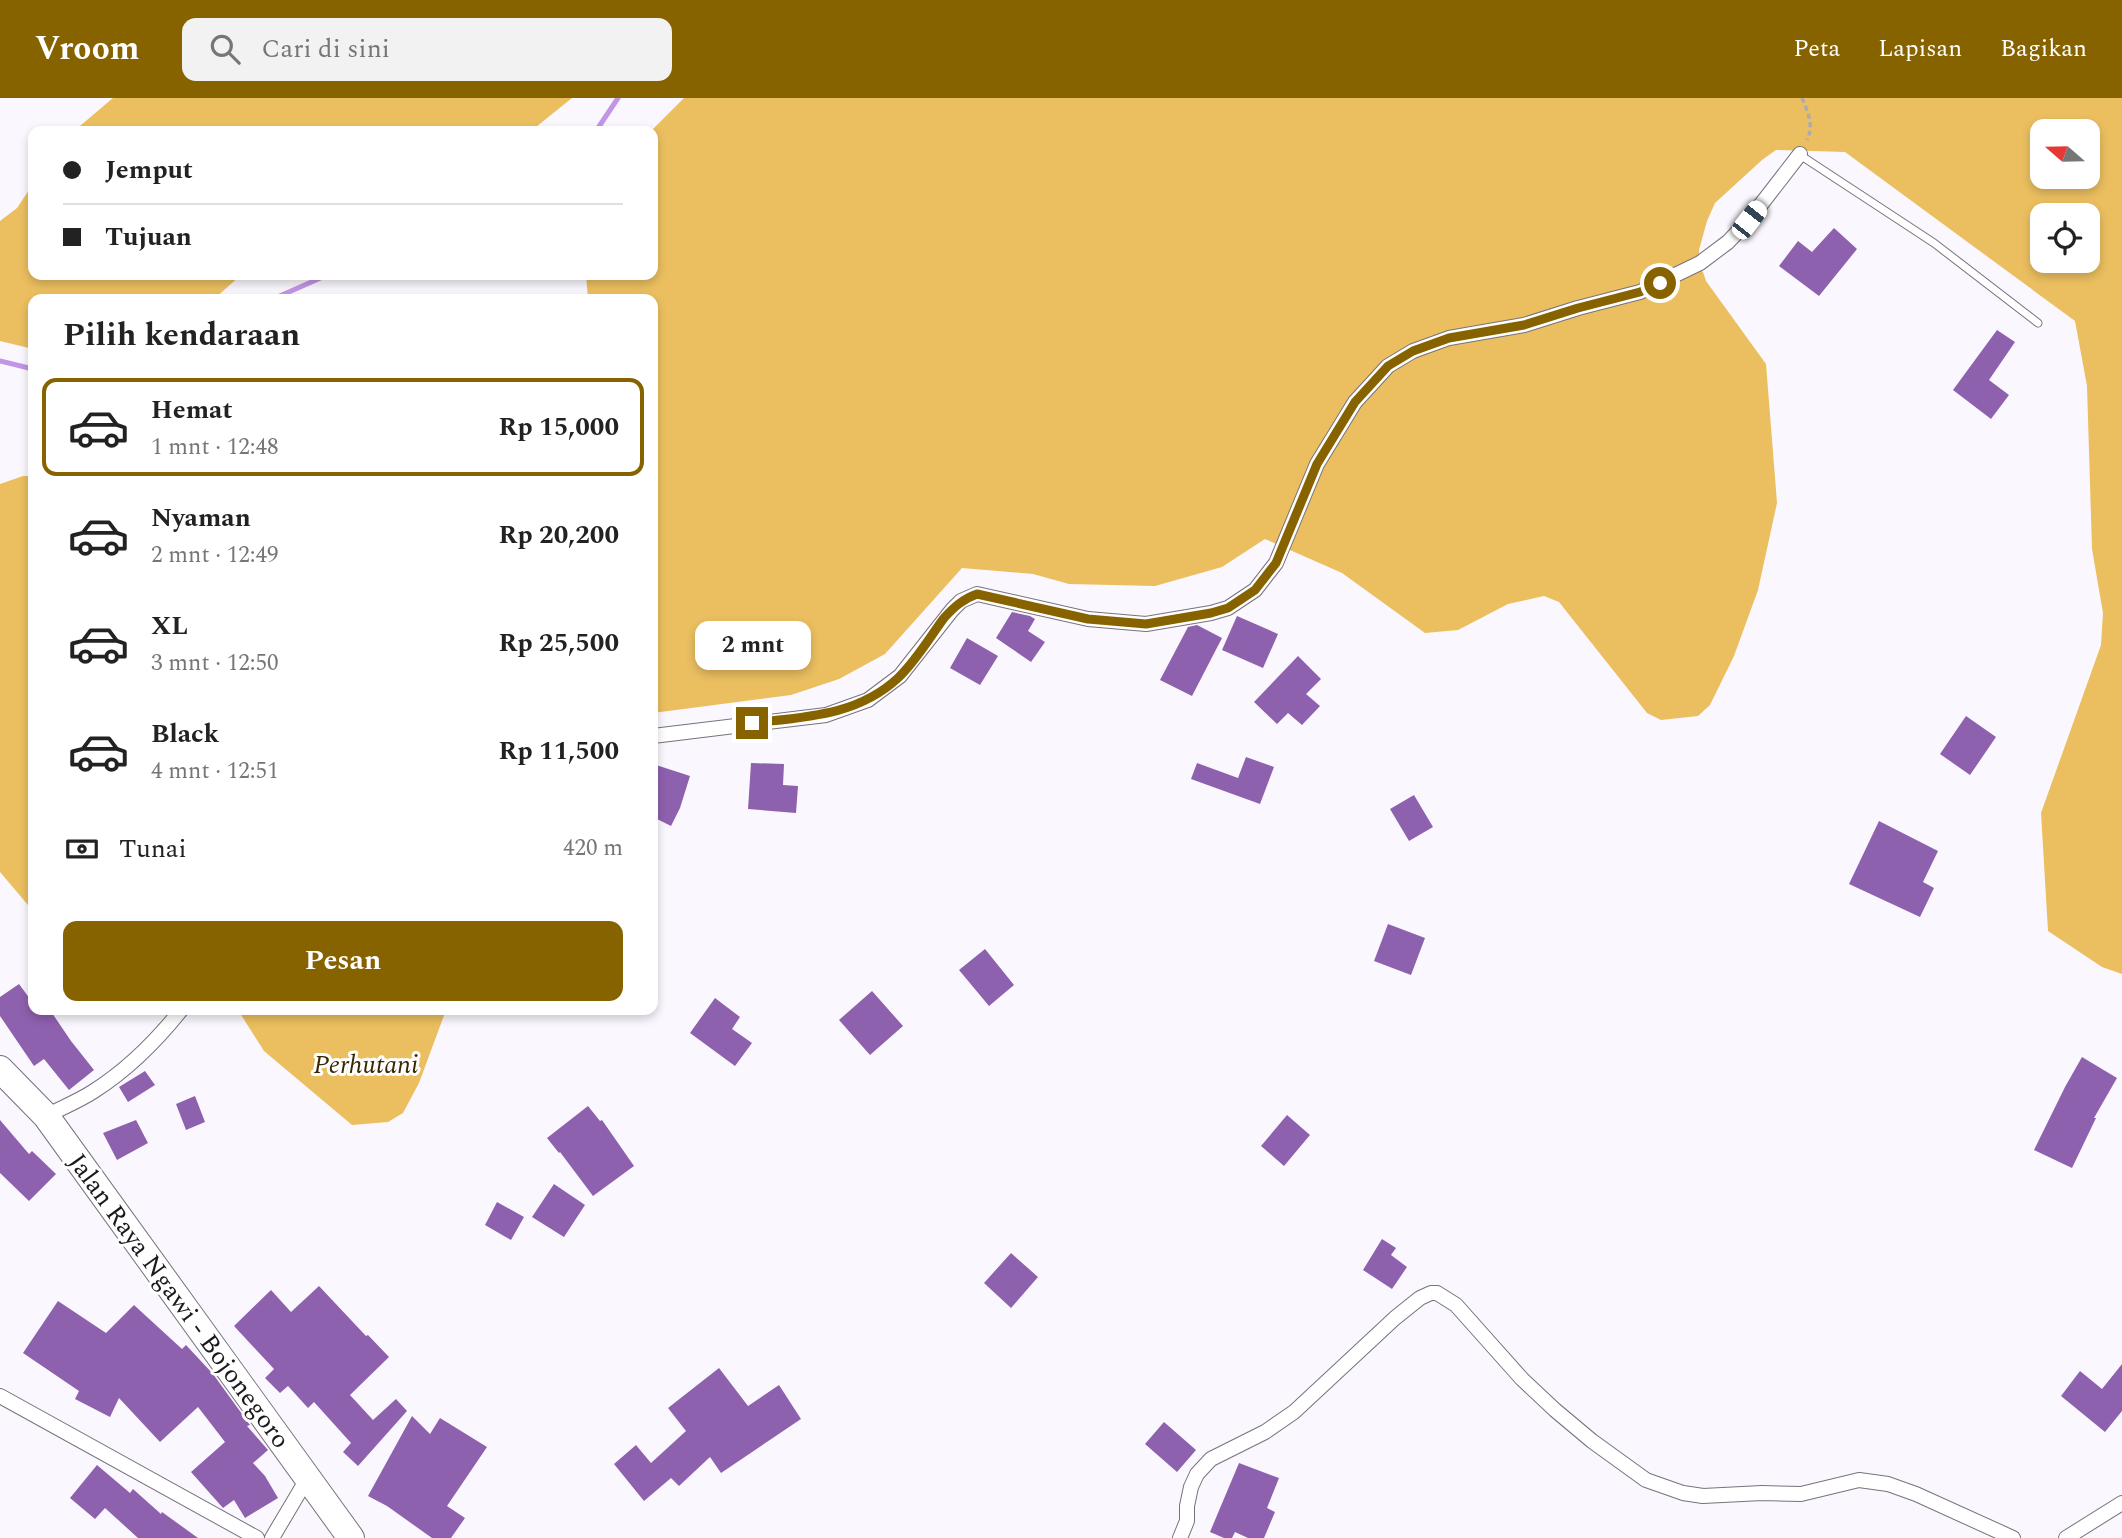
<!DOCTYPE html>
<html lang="id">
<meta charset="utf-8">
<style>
body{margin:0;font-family:Spectral,serif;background:#f2f2f2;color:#222;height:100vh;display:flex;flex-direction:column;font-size:26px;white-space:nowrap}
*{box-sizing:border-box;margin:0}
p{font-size:23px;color:#767676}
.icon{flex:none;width:38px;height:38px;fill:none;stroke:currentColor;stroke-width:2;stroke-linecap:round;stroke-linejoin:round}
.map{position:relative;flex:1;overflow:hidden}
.side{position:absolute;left:28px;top:196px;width:630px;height:721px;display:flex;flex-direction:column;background:#fff;border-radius:14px;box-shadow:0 4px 10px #0003}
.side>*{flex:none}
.top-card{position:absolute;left:28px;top:28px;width:630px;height:154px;border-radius:14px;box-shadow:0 4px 10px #0003;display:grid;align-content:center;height:154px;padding:0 35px;background:#fff}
.needle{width:46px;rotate:290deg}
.controls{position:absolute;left:2030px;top:21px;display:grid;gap:14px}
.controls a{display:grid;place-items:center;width:70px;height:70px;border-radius:14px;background:#fff;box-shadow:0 4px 10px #0003;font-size:35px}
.end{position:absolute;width:32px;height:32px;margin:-16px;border:9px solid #876300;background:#fff;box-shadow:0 0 0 4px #fff}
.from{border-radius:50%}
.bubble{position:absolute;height:49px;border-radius:14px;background:#fff;box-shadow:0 4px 10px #0003;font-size:23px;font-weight:700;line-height:49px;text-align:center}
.car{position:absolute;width:21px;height:42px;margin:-21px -10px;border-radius:9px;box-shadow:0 0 5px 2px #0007;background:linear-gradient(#fff 24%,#345 0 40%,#fff 0 76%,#345 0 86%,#fff 0)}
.top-card b{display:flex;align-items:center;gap:24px;height:66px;font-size:26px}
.top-card b+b{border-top:2px solid #e0e0e0}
.top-card i{width:18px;height:18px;background:#222}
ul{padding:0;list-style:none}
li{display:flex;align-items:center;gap:21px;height:98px;margin:0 14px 10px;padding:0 21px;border:4px solid transparent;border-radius:14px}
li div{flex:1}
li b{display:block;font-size:26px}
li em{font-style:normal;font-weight:700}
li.current{border-color:#876300}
li>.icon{width:63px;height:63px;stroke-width:1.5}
h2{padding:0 35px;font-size:32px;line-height:84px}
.pay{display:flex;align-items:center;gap:18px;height:77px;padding:0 35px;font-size:26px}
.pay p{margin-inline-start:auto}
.button{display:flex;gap:14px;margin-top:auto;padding:14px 35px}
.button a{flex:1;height:80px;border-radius:14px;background:#876300;color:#fff;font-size:28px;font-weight:700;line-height:80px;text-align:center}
header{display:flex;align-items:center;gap:42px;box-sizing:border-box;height:98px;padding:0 35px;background:#876300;color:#fff}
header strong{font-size:33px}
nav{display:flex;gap:38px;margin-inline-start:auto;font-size:24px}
.search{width:490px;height:63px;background:#f2f2f2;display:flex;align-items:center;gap:18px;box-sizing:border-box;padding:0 24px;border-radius:14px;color:#767676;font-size:26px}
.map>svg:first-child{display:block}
</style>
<header>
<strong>Vroom</strong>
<div class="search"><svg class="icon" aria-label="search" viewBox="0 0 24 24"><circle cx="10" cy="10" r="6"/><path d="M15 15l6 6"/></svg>Cari di sini</div>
<nav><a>Peta</a><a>Lapisan</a><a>Bagikan</a></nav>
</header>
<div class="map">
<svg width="2122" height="1440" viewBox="0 0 2122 1440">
<rect width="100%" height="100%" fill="#fbf7fe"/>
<path fill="#ebbf60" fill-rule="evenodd" d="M113,0H572L531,33H74Z
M684,0H2122V876L2102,869L2048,833L2041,715L2101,547L2103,515L2092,451L2087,288L2075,223L1845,54L1776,52L1762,62L1715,105L1707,123L1699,152L1700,165L1706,183L1766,266L1777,405L1758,492L1734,558L1710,607L1698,618L1661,622L1647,615L1559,504L1544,498L1508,506L1458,532L1425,535L1342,475L1265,441L1222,469L1155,488L1069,486L1033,476L962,470L885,556L839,581L791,597L653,615V201H588L586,177H653V33H651ZM2042,33H2088V79H2042ZM2042,117H2088V163H2042Z
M33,86V177H241L214,201H33V251L0,243V123L17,110Z
M23,378H33V813L0,774V386Z
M238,912H446L419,985L403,1015L388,1024L352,1027L264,953Z"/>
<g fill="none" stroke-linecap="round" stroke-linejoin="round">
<path stroke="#c395e6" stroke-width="5" d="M596,33L618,0
M273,201L325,178L472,179L474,177
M0,263L33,271"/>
</g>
<path fill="#8e61ae" d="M1834,130L1857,151L1819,198L1779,168L1798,143L1812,154Z
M1997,232L2015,244L1989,282L2009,297L1991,321L1953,292Z
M1012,514L1030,518L1035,521L1028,533L1045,544L1031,564L996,540Z
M1237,518L1278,536L1263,570L1222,552Z
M1197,527L1222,540L1192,598L1160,582L1188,529Z
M967,540L998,558L980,587L950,570Z
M1298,558L1321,581L1306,596L1320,608L1302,627L1288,615L1277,626L1254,604Z
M1966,618L1996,639L1970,677L1940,656Z
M1246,659L1274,669L1260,706L1191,681L1197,665L1238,680Z
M751,665L784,666L783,687L798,688L796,715L748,711Z
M653,666L690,678L680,710L671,728L653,719Z
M1414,697L1433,729L1409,743L1390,711Z
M1879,723L1938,753L1923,784L1934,790L1920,819L1849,786Z
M1388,826L1425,840L1411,877L1374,863Z
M985,851L1014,887L989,908L959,872Z
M19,886L33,905V912H50L71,943L94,972L69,992L44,961L34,968L0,918V899Z
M872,893L903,928L870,957L839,922Z
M715,900L740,919L732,931L752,945L735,968L690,935Z
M2082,959L2117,980L2094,1020H2096L2072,1070L2034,1052L2065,989Z
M145,973L155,987L128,1004L119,989Z
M195,998L205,1024L186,1032L176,1006Z
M588,1008L600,1023L602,1022L634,1068L593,1098L560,1054L559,1055L547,1040Z
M1287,1017L1310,1037L1284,1068L1261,1048Z
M0,1022L29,1056L32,1053L56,1076L29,1103L0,1075Z
M136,1022L148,1045L117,1062L103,1035Z
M554,1086L585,1107L564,1139L532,1119Z
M497,1104L524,1119L511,1142L485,1127Z
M1382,1141L1396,1150L1391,1157L1407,1169L1392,1191L1363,1172Z
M1011,1155L1038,1179L1011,1210L984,1185Z
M319,1188L366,1238L368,1237L389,1259L350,1297L373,1322L396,1301L407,1313L358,1368L343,1354L351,1345L314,1304L308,1310L288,1288L280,1295L265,1280L274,1271L234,1228L271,1192L291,1214Z
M58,1203L106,1235L134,1207L182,1251L186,1247L213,1276L250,1327L247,1328L268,1352L253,1365L265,1378L278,1400L245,1420L234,1402L223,1410L191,1374L225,1344L198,1309L160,1344L119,1300L110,1319L75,1301L79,1293L23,1255Z
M2122,1266V1313L2105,1334L2061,1298L2080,1273L2102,1291Z
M719,1270L748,1308L779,1287L801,1321L721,1375L710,1359L679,1388L671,1380L644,1403L614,1366L636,1347L651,1365L686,1333L668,1310Z
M412,1318L430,1336L440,1320L487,1349L447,1408L465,1420L451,1440H432L387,1408L368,1398Z
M1164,1324L1196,1352L1177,1374L1145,1346Z
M1239,1365L1279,1380L1267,1410L1275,1414L1264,1440H1248L1235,1434L1232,1440H1224L1210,1434Z
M97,1367L130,1395L133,1391L161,1416L162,1414L198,1440H138L105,1410L95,1421L70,1400Z"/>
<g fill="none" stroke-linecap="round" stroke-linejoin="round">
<g stroke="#77727c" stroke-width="9">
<path id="lane" d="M1800,57L1934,145L2038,225"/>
</g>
<g stroke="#77727c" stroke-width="16">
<path id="street" d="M653,638L826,617L868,602L900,578L952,512L961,503L977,496L1088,521L1146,526L1211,515L1228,510L1255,492L1276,465L1317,366L1355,304L1388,268L1413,253L1449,240L1524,227L1578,210L1640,194L1700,165L1728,144L1749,122L1800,56
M46,1018C61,1010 79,1003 94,993C127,972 157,942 181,912
M0,1298L257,1440
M272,1440L307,1381
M1180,1440L1187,1423V1408L1191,1389L1197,1376L1211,1361L1265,1334L1294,1314L1395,1220L1420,1200L1431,1195H1437L1456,1207L1522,1281L1555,1312L1592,1343L1646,1382L1683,1395L1703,1398L1762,1395L1801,1396L1859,1382L1888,1386L1916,1396L2013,1440
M2066,1440L2122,1405"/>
</g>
<g stroke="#77727c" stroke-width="28">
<path id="highway" d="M0,971L46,1018L351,1440"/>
</g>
<path stroke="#adaab0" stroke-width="3.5" stroke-dasharray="5 3.5" stroke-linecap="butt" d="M1802,0C1808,14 1814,28 1807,42"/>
<use href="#lane" stroke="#fff" stroke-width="7"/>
<use href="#street" stroke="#fff" stroke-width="14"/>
<use href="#highway" stroke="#fff" stroke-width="26"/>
</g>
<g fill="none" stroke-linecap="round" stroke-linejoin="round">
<path stroke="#876300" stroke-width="9" d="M752,625C805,619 857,618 898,580C916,563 930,539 944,520C954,509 963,501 977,496L1088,521L1146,526L1211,515L1228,510L1255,492L1276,465L1317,366L1355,304L1388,268L1413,253L1449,240L1524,227L1578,210L1640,194L1660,185"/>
</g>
<g text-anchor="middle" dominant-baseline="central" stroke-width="6" stroke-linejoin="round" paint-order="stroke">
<g font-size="26" font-style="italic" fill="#3a2900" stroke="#fff">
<text x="366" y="967">Perhutani</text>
</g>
<g font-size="26" fill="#1b191c" stroke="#fff">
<text transform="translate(179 1203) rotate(54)">Jalan Raya Ngawi - Bojonegoro</text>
</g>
</g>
</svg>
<div class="controls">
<a><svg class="needle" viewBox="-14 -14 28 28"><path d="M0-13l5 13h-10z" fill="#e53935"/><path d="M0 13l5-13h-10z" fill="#767676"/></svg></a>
<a><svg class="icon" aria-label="locate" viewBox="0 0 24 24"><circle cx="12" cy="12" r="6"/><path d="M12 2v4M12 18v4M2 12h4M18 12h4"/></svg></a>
</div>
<i class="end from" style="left:1660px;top:185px"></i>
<i class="end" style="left:752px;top:625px"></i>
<div class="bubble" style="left:695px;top:523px;width:116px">2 mnt</div>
<i class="car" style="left:1749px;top:122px;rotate:38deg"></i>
<div class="top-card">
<b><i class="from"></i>Jemput</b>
<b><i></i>Tujuan</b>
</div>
<section class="side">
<h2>Pilih kendaraan</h2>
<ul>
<li class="current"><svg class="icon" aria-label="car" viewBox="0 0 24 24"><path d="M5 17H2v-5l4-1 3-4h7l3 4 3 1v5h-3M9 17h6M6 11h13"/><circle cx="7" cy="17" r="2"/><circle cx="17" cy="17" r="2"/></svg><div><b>Hemat</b><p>1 mnt · 12:48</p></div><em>Rp 15,000</em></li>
<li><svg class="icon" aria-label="car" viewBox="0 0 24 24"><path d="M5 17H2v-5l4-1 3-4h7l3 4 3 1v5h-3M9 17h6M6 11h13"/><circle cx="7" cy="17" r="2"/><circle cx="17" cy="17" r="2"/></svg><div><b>Nyaman</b><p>2 mnt · 12:49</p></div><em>Rp 20,200</em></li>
<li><svg class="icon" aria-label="car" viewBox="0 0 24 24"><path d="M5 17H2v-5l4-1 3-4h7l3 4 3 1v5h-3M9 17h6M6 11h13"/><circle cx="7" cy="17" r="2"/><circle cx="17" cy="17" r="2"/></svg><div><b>XL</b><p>3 mnt · 12:50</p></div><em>Rp 25,500</em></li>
<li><svg class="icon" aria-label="car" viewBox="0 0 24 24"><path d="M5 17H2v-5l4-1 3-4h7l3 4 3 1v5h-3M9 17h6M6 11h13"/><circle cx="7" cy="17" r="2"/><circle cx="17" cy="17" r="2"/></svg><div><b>Black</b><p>4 mnt · 12:51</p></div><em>Rp 11,500</em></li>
</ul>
<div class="pay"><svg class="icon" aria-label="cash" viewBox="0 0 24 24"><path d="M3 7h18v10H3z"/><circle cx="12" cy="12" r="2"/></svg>Tunai<p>420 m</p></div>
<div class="button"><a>Pesan</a></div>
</section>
</div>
